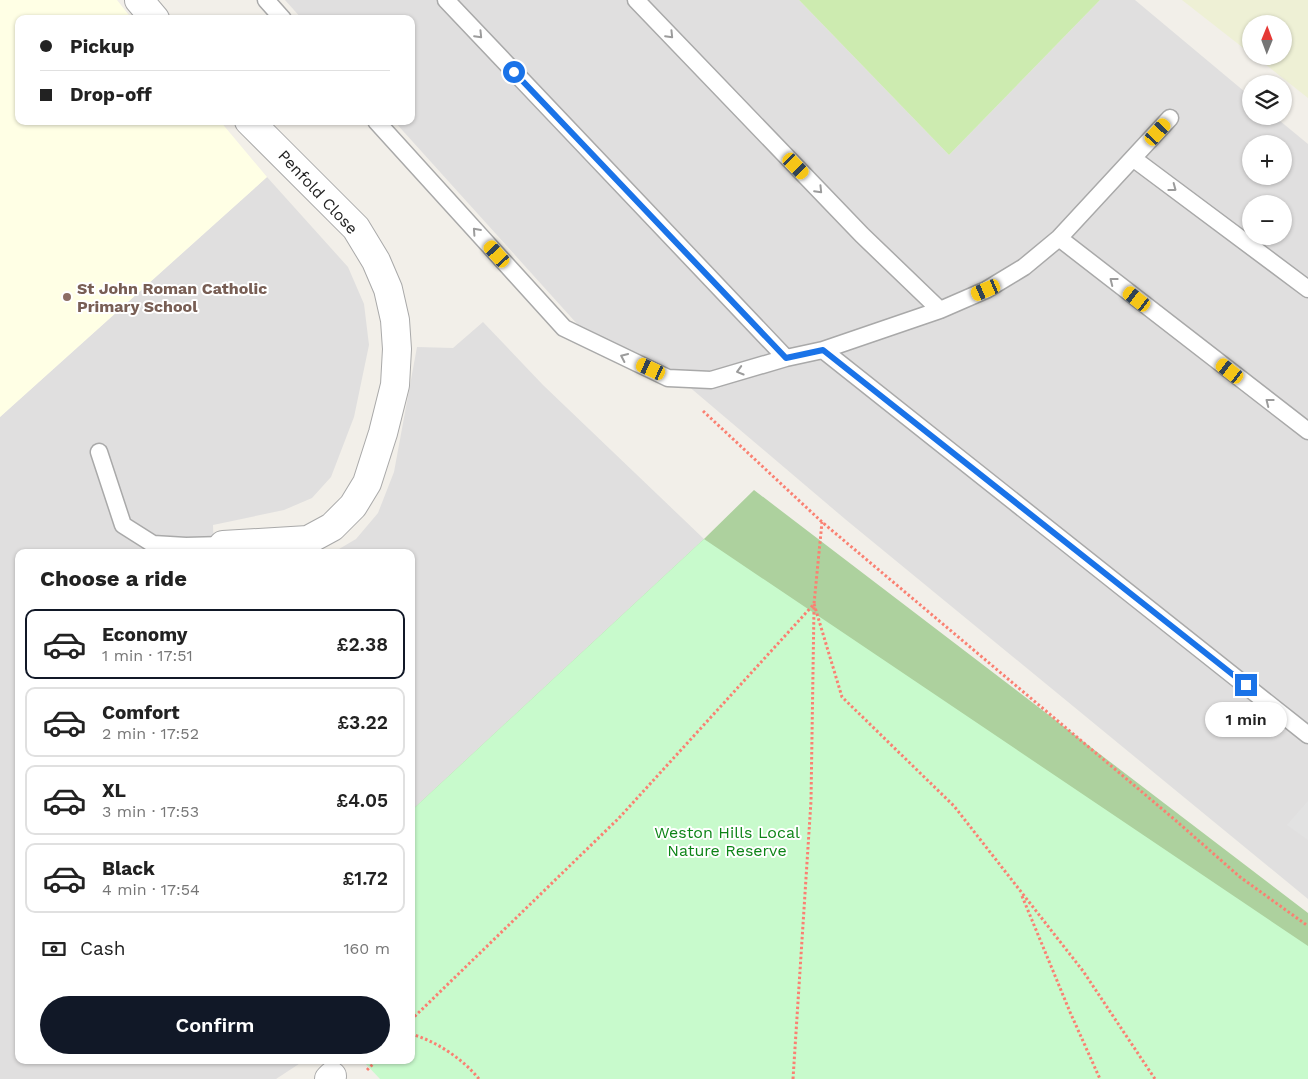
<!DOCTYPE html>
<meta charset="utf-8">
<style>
body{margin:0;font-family:"Work Sans",sans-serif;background:#f2f2f2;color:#222;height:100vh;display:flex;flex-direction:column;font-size:19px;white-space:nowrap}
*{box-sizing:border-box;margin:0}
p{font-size:16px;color:#767676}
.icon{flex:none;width:28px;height:28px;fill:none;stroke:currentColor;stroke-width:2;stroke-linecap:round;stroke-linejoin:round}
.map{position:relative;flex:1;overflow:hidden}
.sheet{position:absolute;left:15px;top:549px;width:400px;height:515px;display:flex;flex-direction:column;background:#fff;border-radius:10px;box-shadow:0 1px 4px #0004}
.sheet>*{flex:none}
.banner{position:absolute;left:15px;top:15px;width:400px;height:110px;border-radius:10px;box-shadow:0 1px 4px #0004;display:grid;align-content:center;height:110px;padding:0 25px;background:#fff}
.needle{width:32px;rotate:1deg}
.tools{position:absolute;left:1242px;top:15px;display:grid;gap:10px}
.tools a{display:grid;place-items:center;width:50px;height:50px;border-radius:50%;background:#fff;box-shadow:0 1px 4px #0004;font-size:25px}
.end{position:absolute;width:22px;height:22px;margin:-11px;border:6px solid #1a73e8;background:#fff;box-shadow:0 0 0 2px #fff}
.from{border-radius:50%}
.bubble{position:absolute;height:35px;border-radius:18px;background:#fff;box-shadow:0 1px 4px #0004;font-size:16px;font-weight:600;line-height:35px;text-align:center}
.car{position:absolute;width:15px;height:30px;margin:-15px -8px;border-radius:6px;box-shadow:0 0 4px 1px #0007;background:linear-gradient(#f5c518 24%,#345 0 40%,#f5c518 0 76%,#345 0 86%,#f5c518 0)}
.banner b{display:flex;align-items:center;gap:18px;height:48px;font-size:19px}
.banner b+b{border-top:1px solid #e0e0e0}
.banner i{width:12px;height:12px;background:#222}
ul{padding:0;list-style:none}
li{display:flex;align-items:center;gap:15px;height:70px;margin:0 10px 8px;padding:0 15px;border:2px solid #e0e0e0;border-radius:10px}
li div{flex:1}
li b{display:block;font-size:19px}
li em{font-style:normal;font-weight:600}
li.selected{border-color:#111827}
li>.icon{width:45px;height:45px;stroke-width:1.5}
h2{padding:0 25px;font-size:22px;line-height:60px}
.pay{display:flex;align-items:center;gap:12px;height:55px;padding:0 25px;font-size:19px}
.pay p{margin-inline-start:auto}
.action{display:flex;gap:10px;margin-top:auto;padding:10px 25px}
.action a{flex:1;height:58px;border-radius:30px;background:#111827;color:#fff;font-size:20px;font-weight:600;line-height:58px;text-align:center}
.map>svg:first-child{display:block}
</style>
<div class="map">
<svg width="1308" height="1079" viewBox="0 0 1308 1079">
<rect width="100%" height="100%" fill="#f2efe9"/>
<path fill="#e0dfdf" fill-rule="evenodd" d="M285,0H799L949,155L1100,0H1135L1251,97V116H1274L1308,144V899L845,519L667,368L579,326L394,121H411V19H302ZM1251,144H1284V176H1251ZM1251,204H1284V236H1251Z
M267,177L348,267L364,304L369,345L354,417L331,477L312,498L284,510L213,525L214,552H19V1060H305L276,1079H0V417Z
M483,322L543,385L704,539L411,811V552H334L356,539L378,513L394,472L417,347L453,348Z"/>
<path fill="#ffffe5" d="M0,0H117L132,19H19V121H220L267,177L0,417Z"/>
<path fill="#eef0d5" d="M1182,0H1308V98L1255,56H1284V24H1251V54Z"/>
<path fill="#cdebb0" d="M799,0H1100L949,155Z"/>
<path fill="#add19e" d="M754,490L1308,913V998L411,811L704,539Z"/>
<path fill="#c8facc" d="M704,539L1308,946V1079H380L362,1060H411V811Z"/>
<path fill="#e2e2e2" d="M1308,801V840L1287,825Z"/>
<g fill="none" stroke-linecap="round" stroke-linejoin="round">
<g stroke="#a9a9a9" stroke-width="19">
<path id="lane" d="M266,0L283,19
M446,0L786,358
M636,0L862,235L940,310
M376,121L564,328L668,378L711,380L786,358L823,350L940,310L986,290L1024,267L1059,238L1170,118
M1134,159L1308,289
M1059,238L1308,431
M823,350L1308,735
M99,452L123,525L153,544L186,546L223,545"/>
</g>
<g stroke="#a9a9a9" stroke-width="30">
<path id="street" d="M139,0L155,19
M223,545L308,540L332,527L353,506L367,483L383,433L395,385L397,349L395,320L388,289L376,261L356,228L249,121
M329,1079L332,1076"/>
</g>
<path stroke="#fa8072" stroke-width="3" stroke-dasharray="2.5 2.5" stroke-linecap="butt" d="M703,411L822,522L1174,819L1240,877L1308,926
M814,604L842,697L954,806L1083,971L1155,1079
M1022,896L1070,1012L1100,1079
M411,1020L619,818L814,604L822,522
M411,1034C436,1041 463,1059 479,1079
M367,1070L377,1060
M793,1079L811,801L814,607"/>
<use href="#lane" stroke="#fff" stroke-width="16"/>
<use href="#street" stroke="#fff" stroke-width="28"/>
</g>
<defs><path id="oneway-chevron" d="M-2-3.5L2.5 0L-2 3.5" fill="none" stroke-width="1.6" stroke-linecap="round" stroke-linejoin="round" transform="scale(1.25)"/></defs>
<g stroke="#9c9c9c">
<use href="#oneway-chevron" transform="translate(479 35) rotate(46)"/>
<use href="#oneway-chevron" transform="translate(670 35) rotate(46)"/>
<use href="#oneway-chevron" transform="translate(1173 188) rotate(37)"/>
<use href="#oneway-chevron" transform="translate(819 190) rotate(46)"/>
<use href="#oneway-chevron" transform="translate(476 231) rotate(-132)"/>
<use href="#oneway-chevron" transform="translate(1113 281) rotate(-142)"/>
<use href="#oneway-chevron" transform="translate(624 357) rotate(-155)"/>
<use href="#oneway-chevron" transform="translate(740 371) rotate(164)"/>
<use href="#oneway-chevron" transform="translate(1269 402) rotate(-142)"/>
</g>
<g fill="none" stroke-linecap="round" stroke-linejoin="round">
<path stroke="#1a73e8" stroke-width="6" d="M514,72L786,358L823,350L1246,685"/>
</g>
<circle fill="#8d6e63" stroke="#fff" stroke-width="2" cx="67" cy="297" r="5"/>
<g text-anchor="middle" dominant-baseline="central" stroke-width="4" stroke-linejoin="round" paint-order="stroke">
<g font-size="16" fill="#222" stroke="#fff">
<text transform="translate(318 192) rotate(47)">Penfold Close</text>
</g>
<g font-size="16" font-weight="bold" fill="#785e54" stroke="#fff" text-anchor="start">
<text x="77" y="288">St John Roman Catholic<tspan x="77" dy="18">Primary School</tspan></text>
</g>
<g font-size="16" fill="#0c8416" stroke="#fff">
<text x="727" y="832">Weston Hills Local<tspan x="727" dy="18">Nature Reserve</tspan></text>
</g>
</g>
</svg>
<div class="tools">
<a><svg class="needle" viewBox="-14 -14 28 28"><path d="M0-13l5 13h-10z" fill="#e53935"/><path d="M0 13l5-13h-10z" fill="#767676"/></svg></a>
<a><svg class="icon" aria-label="layers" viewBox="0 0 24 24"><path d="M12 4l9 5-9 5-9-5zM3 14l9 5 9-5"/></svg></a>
<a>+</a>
<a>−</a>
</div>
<i class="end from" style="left:514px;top:72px"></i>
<i class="end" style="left:1246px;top:685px"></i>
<div class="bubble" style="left:1205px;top:702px;width:82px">1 min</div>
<i class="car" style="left:1158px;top:132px;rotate:42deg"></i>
<i class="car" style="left:796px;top:166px;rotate:136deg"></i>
<i class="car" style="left:497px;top:254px;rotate:318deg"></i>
<i class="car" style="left:986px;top:290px;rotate:247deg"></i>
<i class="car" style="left:1137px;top:299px;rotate:308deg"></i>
<i class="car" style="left:651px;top:369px;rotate:295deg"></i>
<i class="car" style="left:1230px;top:371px;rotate:308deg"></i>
<div class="banner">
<b><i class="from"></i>Pickup</b>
<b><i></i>Drop-off</b>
</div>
<section class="sheet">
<h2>Choose a ride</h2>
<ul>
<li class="selected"><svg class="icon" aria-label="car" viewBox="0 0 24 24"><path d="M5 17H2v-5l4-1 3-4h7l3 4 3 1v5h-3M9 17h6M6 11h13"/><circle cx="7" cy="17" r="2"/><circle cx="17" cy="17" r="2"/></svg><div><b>Economy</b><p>1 min · 17:51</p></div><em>£2.38</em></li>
<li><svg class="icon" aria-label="car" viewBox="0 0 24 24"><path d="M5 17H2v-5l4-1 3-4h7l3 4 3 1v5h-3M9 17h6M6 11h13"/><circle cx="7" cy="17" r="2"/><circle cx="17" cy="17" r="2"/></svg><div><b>Comfort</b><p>2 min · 17:52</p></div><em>£3.22</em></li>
<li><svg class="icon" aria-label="car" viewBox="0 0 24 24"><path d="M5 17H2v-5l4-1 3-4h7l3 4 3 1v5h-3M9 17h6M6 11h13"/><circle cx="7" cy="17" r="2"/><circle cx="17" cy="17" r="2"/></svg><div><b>XL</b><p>3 min · 17:53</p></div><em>£4.05</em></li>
<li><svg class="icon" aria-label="car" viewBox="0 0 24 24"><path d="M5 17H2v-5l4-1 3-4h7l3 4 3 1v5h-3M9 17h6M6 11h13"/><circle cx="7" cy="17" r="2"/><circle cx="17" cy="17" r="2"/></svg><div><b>Black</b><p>4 min · 17:54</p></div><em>£1.72</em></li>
</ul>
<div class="pay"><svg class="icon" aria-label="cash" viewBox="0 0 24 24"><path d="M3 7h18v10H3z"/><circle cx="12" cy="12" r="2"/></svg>Cash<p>160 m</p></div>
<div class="action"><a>Confirm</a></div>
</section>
</div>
